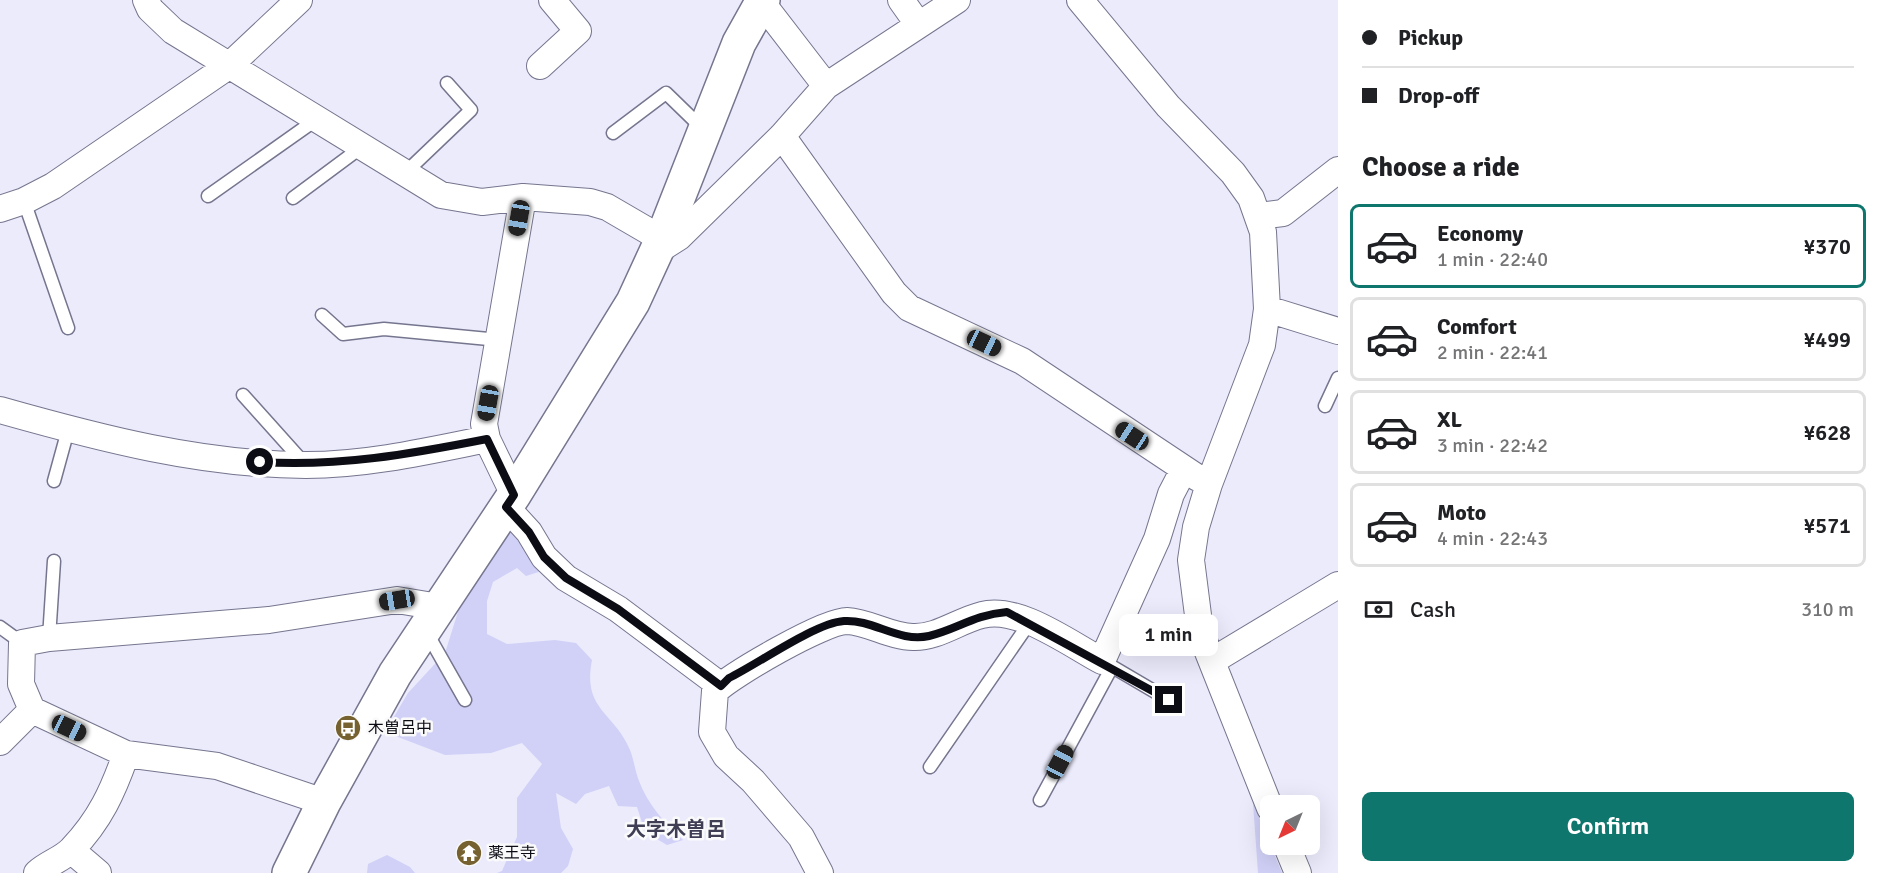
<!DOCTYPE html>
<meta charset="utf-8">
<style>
body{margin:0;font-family:Signika,"Noto Sans JP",sans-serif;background:#f2f2f2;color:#202124;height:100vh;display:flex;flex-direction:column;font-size:22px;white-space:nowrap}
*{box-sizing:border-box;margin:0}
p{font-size:20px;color:#757577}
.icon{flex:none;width:33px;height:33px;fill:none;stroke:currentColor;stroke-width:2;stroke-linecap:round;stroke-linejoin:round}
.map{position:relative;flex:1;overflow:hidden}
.side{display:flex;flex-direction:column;background:#fff;width:540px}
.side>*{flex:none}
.banner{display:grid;align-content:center;height:132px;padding:0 24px;background:#fff}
.needle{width:39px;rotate:223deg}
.fabs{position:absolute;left:1260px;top:795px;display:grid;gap:12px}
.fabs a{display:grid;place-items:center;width:60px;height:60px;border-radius:9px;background:#fff;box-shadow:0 6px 24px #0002;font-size:30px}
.end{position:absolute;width:27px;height:27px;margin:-14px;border:8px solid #0c0c15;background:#fff;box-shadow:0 0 0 3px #fff}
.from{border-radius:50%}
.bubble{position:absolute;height:42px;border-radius:9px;background:#fff;box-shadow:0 6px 24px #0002;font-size:20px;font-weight:600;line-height:42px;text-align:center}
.car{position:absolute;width:18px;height:36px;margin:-18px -9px;border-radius:8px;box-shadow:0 0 4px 2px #0007;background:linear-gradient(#222 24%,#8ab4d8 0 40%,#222 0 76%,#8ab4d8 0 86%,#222 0)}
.banner b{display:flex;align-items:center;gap:21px;height:57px;font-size:22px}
.banner b+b{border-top:2px solid #e0e0e0}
.banner i{width:15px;height:15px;background:#202124}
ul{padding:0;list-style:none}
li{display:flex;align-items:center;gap:18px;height:84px;margin:0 12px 9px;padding:0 12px;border:3px solid #e0e0e0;border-radius:9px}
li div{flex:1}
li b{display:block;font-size:22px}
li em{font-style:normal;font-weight:600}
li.active{border-color:#0f766e}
li>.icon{width:54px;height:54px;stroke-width:1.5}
h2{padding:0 24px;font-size:27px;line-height:72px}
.pay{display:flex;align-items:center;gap:15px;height:66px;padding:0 24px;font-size:22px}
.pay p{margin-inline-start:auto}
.action{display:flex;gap:12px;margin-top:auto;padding:12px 24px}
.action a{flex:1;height:69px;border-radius:9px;background:#0f766e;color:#fff;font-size:24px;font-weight:600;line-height:69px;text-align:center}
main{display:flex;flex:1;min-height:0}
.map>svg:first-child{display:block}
</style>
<main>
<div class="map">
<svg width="1338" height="873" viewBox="0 0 1338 873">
<rect width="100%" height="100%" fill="#ebebfc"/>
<path fill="#d1d0f7" d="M508,531L518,532L548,569L526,576L517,568L493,582L487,601V634L507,644L555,640L576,643L592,660C582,710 614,712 630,750C634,760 635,771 639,781C648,805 665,823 683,840L667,845L645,832L637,807L618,806L609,786L585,794L576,804L556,793L561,828L573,849L568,866L561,873H497L502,871L517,837V798L542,764L522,743L491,753L445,755L385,732L408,693L445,653L462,599Z
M1253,803L1282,873H1258Z
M387,855L410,867L415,873H367L368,864Z"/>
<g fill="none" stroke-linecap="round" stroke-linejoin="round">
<g stroke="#75758e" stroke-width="15">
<path id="lane" d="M613,133L666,93L702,128
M404,174L471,110L447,83
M208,196L317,119
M293,198L363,146
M24,201L68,328
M322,315L343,334L384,329L499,340
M243,395L304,463
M1325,406L1338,378
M54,481L68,430
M0,627L22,643
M427,633L465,700
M49,638L54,561
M1106,663L1169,700
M930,767L1030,622
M1040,800L1112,667"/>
</g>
<g stroke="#75758e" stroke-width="28">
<path id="street" d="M146,0L150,9L173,31L441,195L482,202L523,197L590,202L607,207L662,239
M901,0L918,24
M1080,0L1168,106L1233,173L1251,198L1263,232L1267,309L1262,345L1209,484L1196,527L1191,560L1199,623L1206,647L1270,808
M762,3L826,86
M540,66L578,31L552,0
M782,136L894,293L909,308L1022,361L1198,478
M0,209L24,201L53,186L230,65L299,0
M1259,216L1283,213L1338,170
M657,251L679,237L782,136L826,86L957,0
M1267,309L1338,331
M0,410C99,438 202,465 306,465C367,465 428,451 487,439
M514,495L487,439L484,424L523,197
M506,507L529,532L544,557L566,578L618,609L721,686
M1212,661L1338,585
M32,710L126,754L217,766L324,802
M0,742L32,710L21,684L22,643L49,638L269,620L397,600L439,607
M1286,844L1298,873
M71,850L98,873
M37,873C48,863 63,859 72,849C100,820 113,791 126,754
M820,873L801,837L753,781L726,756L712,732L715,691C733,674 824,621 847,621C869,622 891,637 913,637C937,638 958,621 982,615C1018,605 1070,644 1102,661L1157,539L1171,494L1184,469"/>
</g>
<g stroke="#75758e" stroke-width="36">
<path id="secondary" d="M289,873L324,802L395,674L514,495L633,302L662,239L739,43L763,0"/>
</g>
<use href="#lane" stroke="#fff" stroke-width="12"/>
<use href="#street" stroke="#fff" stroke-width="26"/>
<use href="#secondary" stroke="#fff" stroke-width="33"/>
</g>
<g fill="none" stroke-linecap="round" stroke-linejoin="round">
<path stroke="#0c0c15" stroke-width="8" d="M260,462C338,467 411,454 487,439L514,495L506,507L529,532L544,557L566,578L618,609L721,686L729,678C758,664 815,623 844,621C873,619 899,643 929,636C958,629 973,615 1007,612L1169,700"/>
</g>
<defs>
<g id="bus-disc" transform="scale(1.35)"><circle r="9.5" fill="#766231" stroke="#fafafa"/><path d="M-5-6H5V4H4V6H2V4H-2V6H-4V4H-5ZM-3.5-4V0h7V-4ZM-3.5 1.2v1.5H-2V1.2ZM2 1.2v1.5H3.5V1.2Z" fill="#fff"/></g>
<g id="temple-disc" transform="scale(1.35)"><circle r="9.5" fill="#766231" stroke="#fafafa"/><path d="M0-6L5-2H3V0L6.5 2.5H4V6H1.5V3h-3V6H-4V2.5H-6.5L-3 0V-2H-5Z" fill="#fff"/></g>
</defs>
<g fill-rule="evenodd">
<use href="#bus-disc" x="348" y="728"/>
<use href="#temple-disc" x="469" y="853"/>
</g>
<g text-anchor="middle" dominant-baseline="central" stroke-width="5" stroke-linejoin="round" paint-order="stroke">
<g font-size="16" fill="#0c0c15" stroke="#fafafa" text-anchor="start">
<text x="368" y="728">木曽呂中</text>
<text x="488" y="853">薬王寺</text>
</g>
<g font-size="20" font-weight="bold" fill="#3f3e55" stroke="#fafafa">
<text x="676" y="829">大字木曽呂</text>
</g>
</g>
</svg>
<div class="fabs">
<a><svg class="needle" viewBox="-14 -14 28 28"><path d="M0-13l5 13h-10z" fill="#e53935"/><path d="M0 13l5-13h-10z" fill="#757577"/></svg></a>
</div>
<i class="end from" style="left:260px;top:462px"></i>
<i class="end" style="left:1169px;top:700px"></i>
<div class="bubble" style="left:1119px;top:614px;width:99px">1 min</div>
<i class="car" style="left:519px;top:218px;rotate:190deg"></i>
<i class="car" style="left:984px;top:343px;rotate:115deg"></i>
<i class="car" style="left:488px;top:403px;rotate:190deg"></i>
<i class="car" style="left:1132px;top:436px;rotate:303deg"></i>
<i class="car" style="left:397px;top:600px;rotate:261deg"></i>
<i class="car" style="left:69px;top:728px;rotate:115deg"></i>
<i class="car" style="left:1060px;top:762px;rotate:28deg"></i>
</div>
<section class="side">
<div class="banner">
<b><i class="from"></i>Pickup</b>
<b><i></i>Drop-off</b>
</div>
<h2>Choose a ride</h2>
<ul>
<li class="active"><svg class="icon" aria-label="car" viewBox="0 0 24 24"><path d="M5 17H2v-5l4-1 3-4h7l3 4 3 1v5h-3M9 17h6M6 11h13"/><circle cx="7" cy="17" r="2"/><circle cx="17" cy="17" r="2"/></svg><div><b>Economy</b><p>1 min · 22:40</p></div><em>¥370</em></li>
<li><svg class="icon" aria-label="car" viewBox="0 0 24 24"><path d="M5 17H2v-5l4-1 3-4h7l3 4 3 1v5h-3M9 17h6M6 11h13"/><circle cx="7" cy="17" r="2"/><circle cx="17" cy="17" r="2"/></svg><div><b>Comfort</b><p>2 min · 22:41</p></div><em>¥499</em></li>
<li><svg class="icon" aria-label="car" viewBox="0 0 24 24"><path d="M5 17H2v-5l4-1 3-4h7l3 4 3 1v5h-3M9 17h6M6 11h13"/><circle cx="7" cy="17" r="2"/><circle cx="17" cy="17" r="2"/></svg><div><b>XL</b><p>3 min · 22:42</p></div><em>¥628</em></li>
<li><svg class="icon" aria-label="car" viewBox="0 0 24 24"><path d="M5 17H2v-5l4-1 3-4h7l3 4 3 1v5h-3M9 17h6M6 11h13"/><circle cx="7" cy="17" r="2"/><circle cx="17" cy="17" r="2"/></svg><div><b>Moto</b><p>4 min · 22:43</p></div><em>¥571</em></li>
</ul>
<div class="pay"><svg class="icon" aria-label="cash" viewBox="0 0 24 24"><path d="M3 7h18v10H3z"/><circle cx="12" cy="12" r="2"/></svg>Cash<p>310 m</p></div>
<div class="action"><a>Confirm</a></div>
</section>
</main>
